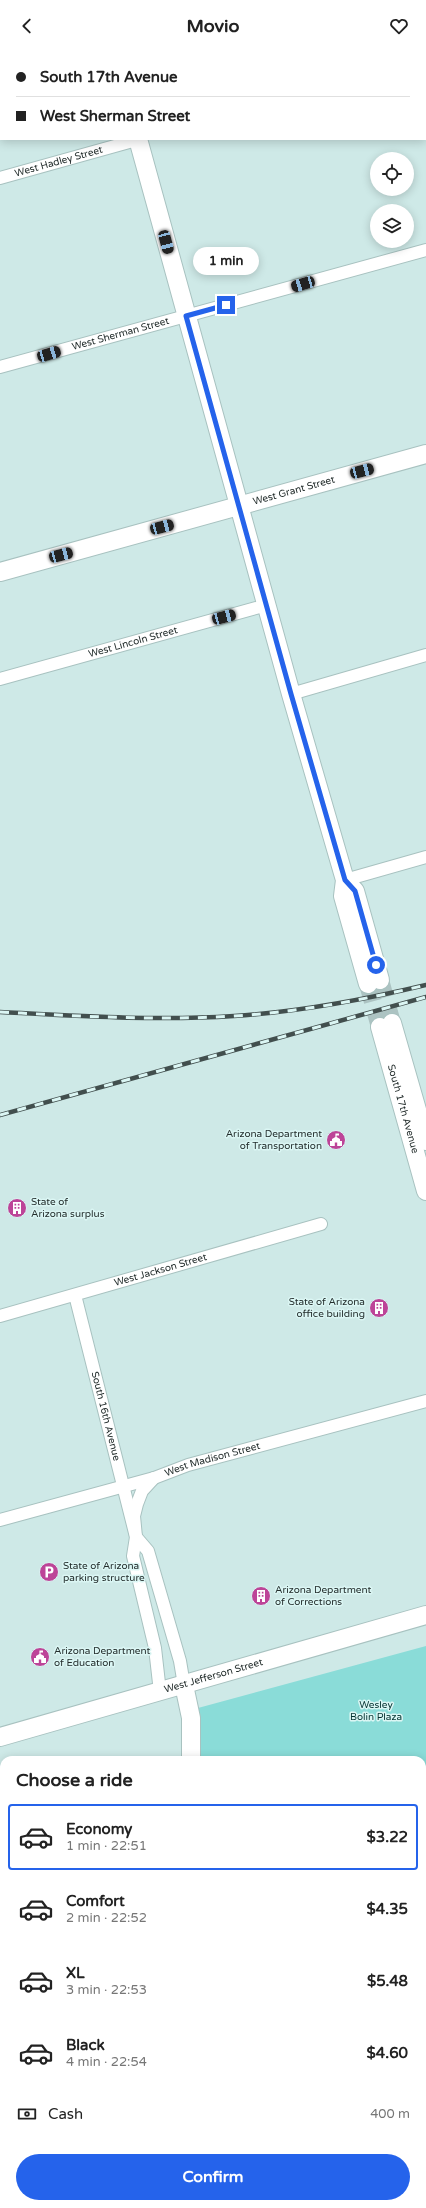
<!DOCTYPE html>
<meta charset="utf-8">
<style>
body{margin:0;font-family:"Varela Round",sans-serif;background:#f2f2f2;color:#222;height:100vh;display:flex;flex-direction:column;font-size:15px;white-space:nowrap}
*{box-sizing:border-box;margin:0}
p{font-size:13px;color:#767676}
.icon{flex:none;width:22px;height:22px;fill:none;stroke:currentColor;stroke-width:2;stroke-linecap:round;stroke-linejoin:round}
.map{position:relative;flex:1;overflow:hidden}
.details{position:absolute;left:0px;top:1704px;width:426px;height:452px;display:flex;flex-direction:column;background:#fff;border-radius:12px 12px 0 0;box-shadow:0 2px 10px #0003}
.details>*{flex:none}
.hud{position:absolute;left:0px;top:0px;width:426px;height:88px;box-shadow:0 2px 10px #0003;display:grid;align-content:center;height:88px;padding:0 16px;background:#fff}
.fabs{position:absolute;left:370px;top:100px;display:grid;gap:8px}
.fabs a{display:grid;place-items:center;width:44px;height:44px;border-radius:50%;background:#fff;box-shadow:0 2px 10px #0003;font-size:20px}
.end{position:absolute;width:18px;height:18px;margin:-9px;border:5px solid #2563eb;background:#fff;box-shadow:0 0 0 2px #fff}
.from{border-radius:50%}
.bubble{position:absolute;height:28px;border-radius:14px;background:#fff;box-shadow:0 2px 10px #0003;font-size:13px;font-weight:800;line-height:28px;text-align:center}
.car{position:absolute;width:12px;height:24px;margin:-12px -6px;border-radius:5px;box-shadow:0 0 3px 1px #0007;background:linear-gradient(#222 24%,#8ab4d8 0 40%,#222 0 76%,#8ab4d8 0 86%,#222 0)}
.hud b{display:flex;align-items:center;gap:14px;height:38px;font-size:15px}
.hud b+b{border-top:1px solid #e0e0e0}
.hud i{width:10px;height:10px;background:#222}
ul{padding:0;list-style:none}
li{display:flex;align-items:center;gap:12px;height:66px;margin:0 8px 6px;padding:0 8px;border:2px solid transparent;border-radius:4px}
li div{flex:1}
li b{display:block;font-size:15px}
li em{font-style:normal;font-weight:800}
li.selected{border-color:#2563eb}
li>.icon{width:36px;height:36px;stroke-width:1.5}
h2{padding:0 16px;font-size:18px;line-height:48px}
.pay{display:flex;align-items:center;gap:10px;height:44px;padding:0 16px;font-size:15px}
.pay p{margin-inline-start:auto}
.action{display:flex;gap:8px;margin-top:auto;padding:8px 16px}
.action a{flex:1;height:46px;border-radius:24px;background:#2563eb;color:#fff;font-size:16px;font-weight:800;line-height:46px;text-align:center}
header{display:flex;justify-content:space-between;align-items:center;height:52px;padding:0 16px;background:#fff;font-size:18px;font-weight:800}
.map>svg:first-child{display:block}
</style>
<header><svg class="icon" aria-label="back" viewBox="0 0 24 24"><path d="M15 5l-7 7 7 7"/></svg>Movio<svg class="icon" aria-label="heart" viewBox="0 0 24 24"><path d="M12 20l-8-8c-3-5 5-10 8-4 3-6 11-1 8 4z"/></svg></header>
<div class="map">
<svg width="426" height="2156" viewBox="0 0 426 2156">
<rect width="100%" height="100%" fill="#cee9e7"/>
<path fill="#8adcd8" d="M426,1594V1994L422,1995V1708H199L200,1678L198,1656Z"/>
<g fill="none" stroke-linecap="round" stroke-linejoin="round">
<path stroke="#acc3c2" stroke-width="18" stroke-dasharray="18 9" stroke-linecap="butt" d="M380,928L392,971
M368,932L380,975"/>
<g stroke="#a8c2c0" stroke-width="14">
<g id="street">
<path d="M425,11H426"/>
<path id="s1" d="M0,126L140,87"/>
<path id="s2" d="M0,315L426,198"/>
<path id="s3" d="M0,627L267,553"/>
<path d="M291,642L426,603"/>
<path d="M345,828L426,805"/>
<path id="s4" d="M75,1243L136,1485L148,1499L180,1609L184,1633"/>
<path id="s5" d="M0,1264L321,1172"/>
<path d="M154,1426L142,1439L137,1452L134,1464L136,1485L133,1504L155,1596L160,1640"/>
<path id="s6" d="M0,1468L154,1426L188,1413L426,1349"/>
</g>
</g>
<g stroke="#a8c2c0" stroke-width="20">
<g id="secondary">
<path d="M114,0V1"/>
<path d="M138,87L291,642L345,828L343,844L368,932"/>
<path id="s7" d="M0,520L426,402"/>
<path d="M345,828L355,839L380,928"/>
<path d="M392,971L426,1089"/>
<path id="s8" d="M380,975L426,1139"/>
<path d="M184,1633L191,1666V1708"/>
<path id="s9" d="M0,1685L426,1563"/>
<path d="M0,1909L4,1908"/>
<path d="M422,2023H426"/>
</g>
</g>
<use href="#street" stroke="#fff" stroke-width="12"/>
<use href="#secondary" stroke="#fff" stroke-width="18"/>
<g stroke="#424f4e" stroke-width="4.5">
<path id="rail" d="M0,960C78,964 156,969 234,964C299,960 363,948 426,933
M0,1063L426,945"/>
</g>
<use href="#rail" stroke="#dbf6f4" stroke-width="3" stroke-dasharray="9" stroke-linecap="butt"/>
</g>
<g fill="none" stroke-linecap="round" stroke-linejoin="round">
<path stroke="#2563eb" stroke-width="5" d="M226,253L186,264L291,642L345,828L355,839L376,913"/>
</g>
<defs>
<g id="civic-disc" transform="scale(1)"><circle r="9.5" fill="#bd4498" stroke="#dbf6f4"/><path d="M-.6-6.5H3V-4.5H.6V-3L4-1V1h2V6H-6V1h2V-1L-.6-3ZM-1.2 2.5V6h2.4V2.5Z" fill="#fff"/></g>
<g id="building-disc" transform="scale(1)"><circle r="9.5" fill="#bd4498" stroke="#dbf6f4"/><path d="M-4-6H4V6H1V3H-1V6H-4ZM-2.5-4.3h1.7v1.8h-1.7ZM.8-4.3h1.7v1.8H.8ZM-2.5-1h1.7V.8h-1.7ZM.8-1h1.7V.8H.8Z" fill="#fff"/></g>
<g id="parking-disc" transform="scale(1)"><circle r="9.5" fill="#bd4498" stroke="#dbf6f4"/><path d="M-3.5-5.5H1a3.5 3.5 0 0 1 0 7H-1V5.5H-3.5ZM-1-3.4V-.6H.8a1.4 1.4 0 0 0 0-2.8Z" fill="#fff"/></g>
</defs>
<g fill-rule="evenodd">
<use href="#civic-disc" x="336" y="1088"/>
<use href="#building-disc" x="17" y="1156"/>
<use href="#building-disc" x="379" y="1256"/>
<use href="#parking-disc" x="49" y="1520"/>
<use href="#building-disc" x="261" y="1544"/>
<use href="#civic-disc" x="40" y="1605"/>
</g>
<g text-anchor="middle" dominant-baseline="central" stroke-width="3" stroke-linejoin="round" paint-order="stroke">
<g font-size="10" fill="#232d2c" stroke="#dbf6f4">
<text stroke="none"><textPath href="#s1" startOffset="61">West Hadley Street</textPath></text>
<text stroke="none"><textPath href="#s2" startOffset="125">West Sherman Street</textPath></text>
<text stroke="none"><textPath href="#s7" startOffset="305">West Grant Street</textPath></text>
<text stroke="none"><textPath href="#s3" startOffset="138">West Lincoln Street</textPath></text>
<text stroke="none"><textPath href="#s8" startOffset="85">South 17th Avenue</textPath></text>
<text stroke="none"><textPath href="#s5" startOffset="167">West Jackson Street</textPath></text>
<text stroke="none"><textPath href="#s4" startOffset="125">South 16th Avenue</textPath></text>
<text stroke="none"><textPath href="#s6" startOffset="221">West Madison Street</textPath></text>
<text stroke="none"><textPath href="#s9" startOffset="222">West Jefferson Street</textPath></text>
</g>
<g font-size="10" fill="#232d2c" stroke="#dbf6f4" text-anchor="start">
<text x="322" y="1082" text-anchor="end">Arizona Department<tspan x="322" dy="12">of Transportation</tspan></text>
<text x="31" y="1150">State of<tspan x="31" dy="12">Arizona surplus</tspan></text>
<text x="365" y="1250" text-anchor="end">State of Arizona<tspan x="365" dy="12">office building</tspan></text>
<text x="63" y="1514">State of Arizona<tspan x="63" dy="12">parking structure</tspan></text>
<text x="275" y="1538">Arizona Department<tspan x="275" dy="12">of Corrections</tspan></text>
<text x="54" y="1599">Arizona Department<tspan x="54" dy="12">of Education</tspan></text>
</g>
<g font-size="10" fill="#033230" stroke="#dbf6f4">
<text x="376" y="1653">Wesley<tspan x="376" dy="12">Bolin Plaza</tspan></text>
</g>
</g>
</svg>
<div class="fabs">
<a><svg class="icon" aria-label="locate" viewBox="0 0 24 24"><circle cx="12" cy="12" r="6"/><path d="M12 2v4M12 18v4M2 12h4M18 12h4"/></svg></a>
<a><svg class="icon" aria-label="layers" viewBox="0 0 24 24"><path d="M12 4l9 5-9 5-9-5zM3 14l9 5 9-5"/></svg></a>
</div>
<i class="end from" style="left:376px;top:913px"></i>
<i class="end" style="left:226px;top:253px"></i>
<div class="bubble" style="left:193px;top:195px;width:66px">1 min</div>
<i class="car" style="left:166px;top:190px;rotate:165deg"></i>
<i class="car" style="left:303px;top:232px;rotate:254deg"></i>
<i class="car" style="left:49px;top:302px;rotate:74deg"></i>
<i class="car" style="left:362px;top:419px;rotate:75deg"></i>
<i class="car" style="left:162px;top:475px;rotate:75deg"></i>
<i class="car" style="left:61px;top:503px;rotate:75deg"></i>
<i class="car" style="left:224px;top:565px;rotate:75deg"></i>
<div class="hud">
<b><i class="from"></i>South 17th Avenue</b>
<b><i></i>West Sherman Street</b>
</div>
<section class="details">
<h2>Choose a ride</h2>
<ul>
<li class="selected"><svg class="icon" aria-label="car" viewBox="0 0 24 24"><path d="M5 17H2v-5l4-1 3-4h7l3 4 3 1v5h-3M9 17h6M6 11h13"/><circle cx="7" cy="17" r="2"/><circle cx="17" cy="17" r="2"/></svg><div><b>Economy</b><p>1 min · 22:51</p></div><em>$3.22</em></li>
<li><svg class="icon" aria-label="car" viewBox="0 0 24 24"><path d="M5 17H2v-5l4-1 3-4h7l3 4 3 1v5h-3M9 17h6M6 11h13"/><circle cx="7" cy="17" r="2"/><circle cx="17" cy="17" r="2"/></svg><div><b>Comfort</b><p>2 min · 22:52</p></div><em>$4.35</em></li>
<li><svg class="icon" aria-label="car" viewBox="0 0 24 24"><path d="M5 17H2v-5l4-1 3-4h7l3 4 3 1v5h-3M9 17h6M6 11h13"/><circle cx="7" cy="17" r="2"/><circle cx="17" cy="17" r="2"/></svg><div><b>XL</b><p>3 min · 22:53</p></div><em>$5.48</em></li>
<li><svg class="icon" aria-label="car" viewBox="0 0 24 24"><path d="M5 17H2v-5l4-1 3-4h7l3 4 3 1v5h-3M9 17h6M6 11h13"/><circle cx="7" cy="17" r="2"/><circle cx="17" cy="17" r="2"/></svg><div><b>Black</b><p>4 min · 22:54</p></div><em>$4.60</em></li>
</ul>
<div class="pay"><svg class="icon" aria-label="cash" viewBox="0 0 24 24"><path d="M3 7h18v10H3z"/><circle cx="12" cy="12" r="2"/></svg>Cash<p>400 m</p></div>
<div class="action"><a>Confirm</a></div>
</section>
</div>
